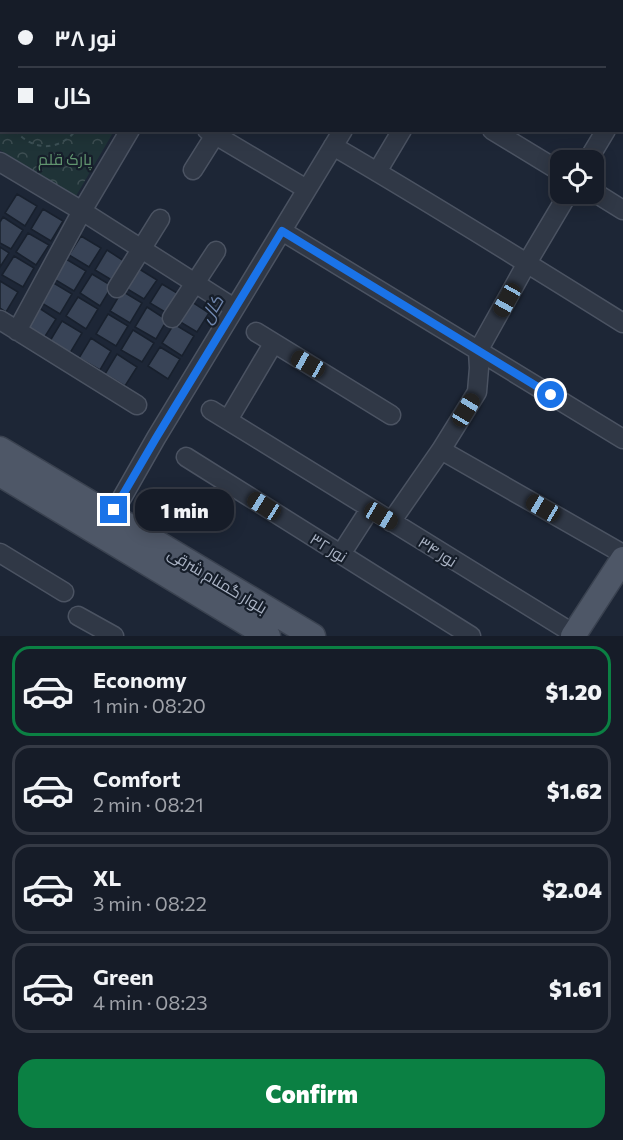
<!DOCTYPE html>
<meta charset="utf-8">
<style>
body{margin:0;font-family:Commissioner,Cairo,sans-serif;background:#232934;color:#f1f3f6;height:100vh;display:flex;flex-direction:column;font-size:22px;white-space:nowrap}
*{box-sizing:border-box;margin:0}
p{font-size:20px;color:#9ea1a8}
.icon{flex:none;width:33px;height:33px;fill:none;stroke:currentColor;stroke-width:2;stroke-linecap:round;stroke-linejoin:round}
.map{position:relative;height:636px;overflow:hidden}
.details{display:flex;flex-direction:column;background:#161c28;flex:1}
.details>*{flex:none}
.banner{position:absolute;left:0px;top:0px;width:624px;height:132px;box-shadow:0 3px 15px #0003,0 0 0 2px #353a45;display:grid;align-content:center;height:132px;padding:0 18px;background:#161c28}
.controls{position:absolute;left:550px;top:150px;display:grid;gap:12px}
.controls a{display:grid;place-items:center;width:54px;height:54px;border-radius:12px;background:#161c28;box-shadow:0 3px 15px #0003,0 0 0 2px #353a45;font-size:30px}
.end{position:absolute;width:27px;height:27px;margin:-14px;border:8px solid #1a73e8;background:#fff;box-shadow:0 0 0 3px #fff}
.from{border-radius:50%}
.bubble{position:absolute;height:42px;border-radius:18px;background:#161c28;box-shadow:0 3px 15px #0003,0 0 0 2px #353a45;font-size:20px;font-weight:800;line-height:42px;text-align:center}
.car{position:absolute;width:18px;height:36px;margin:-18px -9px;border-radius:8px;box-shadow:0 0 4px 2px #0007;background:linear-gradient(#222 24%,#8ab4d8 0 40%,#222 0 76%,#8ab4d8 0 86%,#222 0)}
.banner b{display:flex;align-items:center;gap:21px;height:57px;font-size:22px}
.banner b+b{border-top:2px solid #353a45}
.banner i{width:15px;height:15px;background:#f1f3f6}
ul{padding:10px 0 0;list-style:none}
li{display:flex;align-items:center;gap:18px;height:90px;margin:0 12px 9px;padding:0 6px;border:3px solid #353a45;border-radius:18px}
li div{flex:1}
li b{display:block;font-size:22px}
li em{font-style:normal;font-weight:800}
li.active{border-color:#0b8043}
li>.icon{width:54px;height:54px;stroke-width:1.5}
.action{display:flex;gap:12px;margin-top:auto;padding:12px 18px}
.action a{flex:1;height:69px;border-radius:18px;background:#0b8043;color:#fff;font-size:24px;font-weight:800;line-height:69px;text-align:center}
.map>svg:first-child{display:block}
</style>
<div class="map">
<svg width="623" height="636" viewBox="0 0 623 636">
<defs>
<pattern id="park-crowns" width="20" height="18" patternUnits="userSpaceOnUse" patternTransform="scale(1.5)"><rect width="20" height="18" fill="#1f3337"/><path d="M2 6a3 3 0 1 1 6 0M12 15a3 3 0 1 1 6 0" fill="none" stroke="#3d4e52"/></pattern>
</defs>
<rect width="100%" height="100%" fill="#1d2636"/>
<path fill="url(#park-crowns)" d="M0,0H189L188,2H2V130L114,131L76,196L0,150Z"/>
<path fill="#394457" stroke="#18202d" stroke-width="1.5" d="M17,194L37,206L25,226L5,213Z
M43,209L63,221L51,241L31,229Z
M3,217L23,230L11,249L0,243V222Z
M28,233L49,245L36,265L16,252Z
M81,236L101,248L89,267L69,255Z
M0,247L9,253L0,267Z
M107,250L127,263L115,282L95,270Z
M14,256L34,268L23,287L2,275Z
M66,259L86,271L74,291L54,279Z
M136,267L157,280L144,299L124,287Z
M92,274L112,286L100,306L80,293Z
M0,281L18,292L6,312L0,308Z
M52,282L72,294L60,314L40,302Z
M162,284L182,296L170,315L150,303Z
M122,291L142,303L130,323L110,311Z
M78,297L98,309L86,329L66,316Z
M189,300L209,313L197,332L177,320Z
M36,306L56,319L44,338L24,326Z
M147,307L167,320L156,339L135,327Z
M108,314L128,326L116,346L96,334Z
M62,321L82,333L70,353L50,341Z
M174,324L194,336L182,356L162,343Z
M133,330L154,343L142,362L121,350Z
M91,338L111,351L100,370L79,358Z
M160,347L180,359L168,379L148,366Z
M117,354L137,367L125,386L105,374Z"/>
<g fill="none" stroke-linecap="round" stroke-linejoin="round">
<g stroke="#4b5362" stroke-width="21">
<path id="minor" d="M284,0L286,2
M470,0L472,2
M207,2L208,0
M421,2L422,0
M622,104L623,103
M207,130L303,187
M492,130L561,172
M333,146C431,203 527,263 623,323
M588,160L606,130
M0,162L82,211L231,306
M193,170L215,135
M377,172L402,130
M594,192L623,210
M282,231L623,439
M117,288L160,219
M172,318L216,251
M0,320L137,405
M17,331L82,211L130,130
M256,332L391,415
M478,351L527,263L568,194
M211,410L574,634
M228,420L273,344
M441,450L623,554
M186,457L471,636
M115,510L156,438L343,130
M391,522L441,450L477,392L479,368L478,351
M0,553L64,592
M341,554L370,509
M78,616L114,636"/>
</g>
<g stroke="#3a4250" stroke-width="27">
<path id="major" d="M0,449L313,636
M0,474L268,636
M573,636L623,559"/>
</g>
<path stroke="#3c5055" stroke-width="2" stroke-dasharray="4.5 4.5" stroke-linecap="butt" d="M5,0L6,2
M36,0V2
M161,0L162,2
M85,2L86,0
M134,2L135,0
M0,93L2,90
M15,130C32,151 59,152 76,130"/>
<use href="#minor" stroke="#303846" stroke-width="18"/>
<use href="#major" stroke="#4e5767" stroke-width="24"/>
</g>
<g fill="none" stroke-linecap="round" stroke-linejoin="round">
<path stroke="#1a73e8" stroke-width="8" d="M114,510L156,438L282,231L551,395"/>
</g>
<g text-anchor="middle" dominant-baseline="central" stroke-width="4.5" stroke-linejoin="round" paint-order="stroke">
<g font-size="16" fill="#61956f" stroke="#161e2a">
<text x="65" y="158">پارک قلم</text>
</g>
<g font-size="16" fill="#aab3c4" stroke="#161e2a">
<text transform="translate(329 547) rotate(32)">نور ۳۲</text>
<text transform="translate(438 551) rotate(32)">نور ۳۴</text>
<text transform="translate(218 580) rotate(31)">بلوار گمنام شرقی</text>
</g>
<g font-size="18" font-style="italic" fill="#7087af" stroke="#161e2a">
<text transform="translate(211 309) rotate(-59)">کال</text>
</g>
</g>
</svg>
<div class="controls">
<a><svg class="icon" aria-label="locate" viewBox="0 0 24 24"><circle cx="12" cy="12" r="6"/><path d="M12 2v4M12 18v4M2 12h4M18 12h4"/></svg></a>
</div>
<i class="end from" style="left:551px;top:395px"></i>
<i class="end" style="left:114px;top:510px"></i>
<div class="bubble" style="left:135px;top:489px;width:99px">1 min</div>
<i class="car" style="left:507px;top:300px;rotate:209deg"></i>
<i class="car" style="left:308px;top:364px;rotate:299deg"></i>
<i class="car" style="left:466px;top:410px;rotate:31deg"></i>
<i class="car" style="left:264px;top:506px;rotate:302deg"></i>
<i class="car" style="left:543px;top:508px;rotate:300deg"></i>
<i class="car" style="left:381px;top:516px;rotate:121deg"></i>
<div class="banner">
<b><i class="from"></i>نور ۳۸</b>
<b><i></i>کال</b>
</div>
</div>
<section class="details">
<ul>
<li class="active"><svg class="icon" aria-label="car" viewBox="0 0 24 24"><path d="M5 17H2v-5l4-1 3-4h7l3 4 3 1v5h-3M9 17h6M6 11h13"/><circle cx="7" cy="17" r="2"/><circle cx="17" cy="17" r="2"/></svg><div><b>Economy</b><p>1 min · 08:20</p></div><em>$1.20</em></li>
<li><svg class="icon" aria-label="car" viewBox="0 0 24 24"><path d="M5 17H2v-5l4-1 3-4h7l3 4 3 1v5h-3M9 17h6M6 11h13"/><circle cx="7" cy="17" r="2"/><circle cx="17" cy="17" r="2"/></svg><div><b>Comfort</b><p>2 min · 08:21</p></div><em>$1.62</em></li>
<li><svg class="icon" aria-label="car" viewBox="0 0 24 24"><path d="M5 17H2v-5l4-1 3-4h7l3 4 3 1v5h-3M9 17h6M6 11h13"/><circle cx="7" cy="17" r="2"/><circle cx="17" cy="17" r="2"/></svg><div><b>XL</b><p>3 min · 08:22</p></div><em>$2.04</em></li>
<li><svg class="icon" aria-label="car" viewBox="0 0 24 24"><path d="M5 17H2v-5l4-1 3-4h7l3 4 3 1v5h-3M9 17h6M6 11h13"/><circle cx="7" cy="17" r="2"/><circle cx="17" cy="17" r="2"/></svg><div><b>Green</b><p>4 min · 08:23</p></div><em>$1.61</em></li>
</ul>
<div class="action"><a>Confirm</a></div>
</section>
